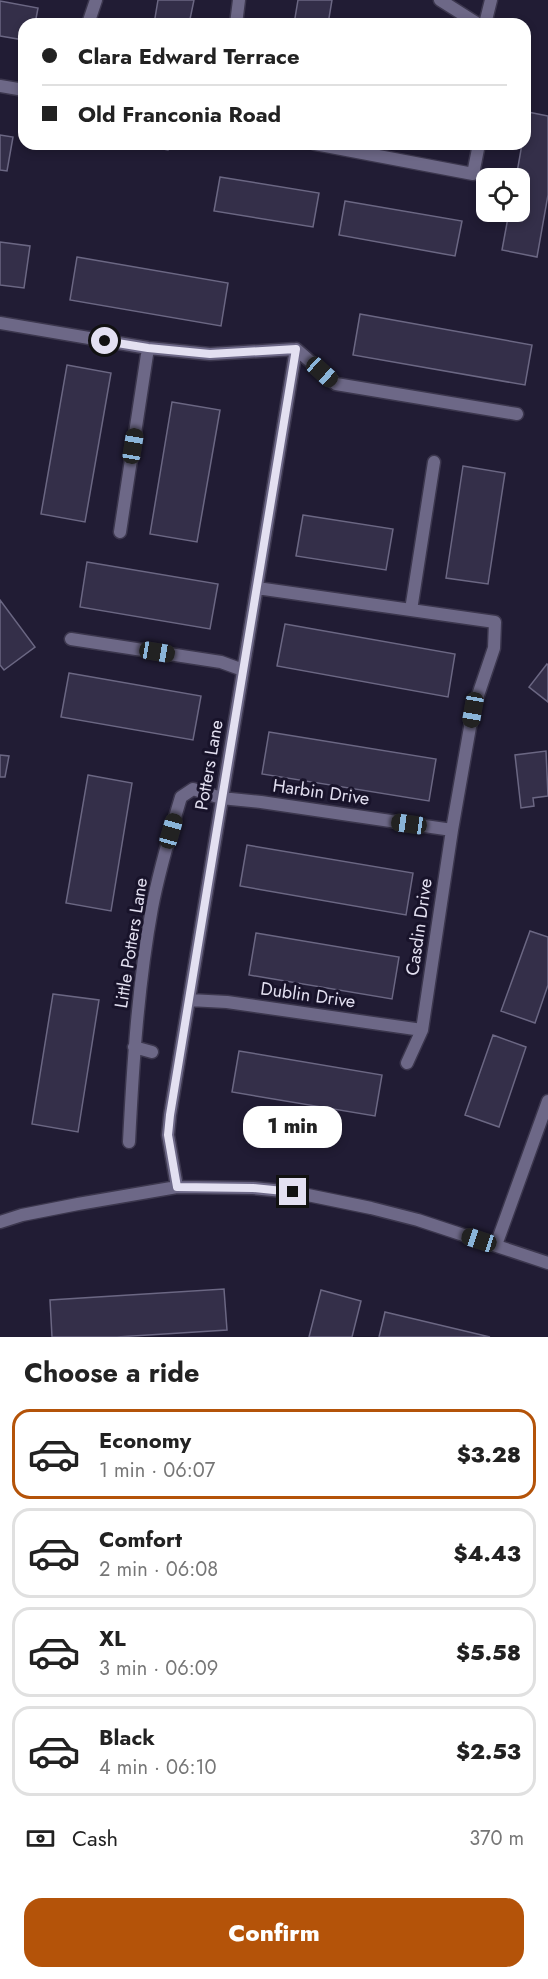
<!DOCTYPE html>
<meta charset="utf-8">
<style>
body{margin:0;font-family:Jost,sans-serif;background:#f6f6f6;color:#222;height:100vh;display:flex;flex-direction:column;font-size:22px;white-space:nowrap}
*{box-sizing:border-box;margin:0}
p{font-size:20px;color:#767676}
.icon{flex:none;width:33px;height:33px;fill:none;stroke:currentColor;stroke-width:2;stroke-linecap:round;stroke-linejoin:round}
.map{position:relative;height:1337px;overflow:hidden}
.details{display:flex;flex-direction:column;background:#fff;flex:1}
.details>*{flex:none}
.hud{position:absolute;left:18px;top:18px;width:513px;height:132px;border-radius:18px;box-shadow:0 3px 9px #0003;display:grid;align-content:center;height:132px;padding:0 24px;background:#fff}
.controls{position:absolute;left:476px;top:168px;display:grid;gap:12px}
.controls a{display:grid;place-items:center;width:54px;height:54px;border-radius:12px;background:#fff;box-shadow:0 3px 9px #0003;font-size:30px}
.end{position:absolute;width:27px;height:27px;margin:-14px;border:8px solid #e3e0f1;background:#111;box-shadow:0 0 0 3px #111}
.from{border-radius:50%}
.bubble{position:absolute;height:42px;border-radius:18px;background:#fff;box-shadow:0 3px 9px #0003;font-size:20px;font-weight:800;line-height:42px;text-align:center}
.car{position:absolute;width:18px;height:36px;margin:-18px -9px;border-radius:8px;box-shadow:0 0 4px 2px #0007;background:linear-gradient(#222 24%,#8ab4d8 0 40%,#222 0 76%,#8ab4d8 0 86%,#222 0)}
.hud b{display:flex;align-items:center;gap:21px;height:57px;font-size:22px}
.hud b+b{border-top:2px solid #e0e0e0}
.hud i{width:15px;height:15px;background:#222}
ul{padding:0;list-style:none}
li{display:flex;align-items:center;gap:18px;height:90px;margin:0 12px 9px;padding:0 12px;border:3px solid #e0e0e0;border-radius:18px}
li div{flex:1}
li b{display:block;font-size:22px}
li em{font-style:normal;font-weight:800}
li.active{border-color:#b45309}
li>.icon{width:54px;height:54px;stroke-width:1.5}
h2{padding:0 24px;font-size:27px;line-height:72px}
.pay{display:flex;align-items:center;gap:15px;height:66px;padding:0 24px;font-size:22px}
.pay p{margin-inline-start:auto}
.cta{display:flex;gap:12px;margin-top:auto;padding:12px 24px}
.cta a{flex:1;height:69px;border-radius:18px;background:#b45309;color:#fff;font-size:24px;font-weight:800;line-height:69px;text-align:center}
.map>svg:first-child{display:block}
</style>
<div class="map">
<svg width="548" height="1337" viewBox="0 0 548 1337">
<rect width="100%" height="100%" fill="#211c34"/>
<path fill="#342f49" stroke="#6b6783" stroke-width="1.5" d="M158,0H194L189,24H154Z
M298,0H332L328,24H294Z
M0,1L38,8L35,24H24V40L0,36Z
M528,112L548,116V195L537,257L502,250L509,212H519V178H516L522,144H525V128Z
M0,135L13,137L7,171L0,170Z
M134,144H169L168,150Z
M220,177L319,193L313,227L214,211Z
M345,201L462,221L455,256L339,235Z
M0,242L30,246L24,288L0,285Z
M77,257L228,283L221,326L70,300Z
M360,314L532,345L525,385L353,355Z
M67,365L111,373L85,522L41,514Z
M172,402L220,410L197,542L150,534Z
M463,466L505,473L488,584L446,578Z
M303,515L393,529L386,570L296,556Z
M87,562L218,584L210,629L80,607Z
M0,600L35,647L4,670L0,665Z
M285,624L455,654L448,697L277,666Z
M547,664L548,665V702L529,687Z
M69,673L201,696L193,740L61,717Z
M269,732L436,759L429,801L262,774Z
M546,751L548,796L533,798L534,806L521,808L515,755Z
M0,755L9,756L5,777H0Z
M88,775L132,783L111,911L66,903Z
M247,845L413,873L406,915L240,886Z
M530,931L548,937V985L535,1023L501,1011Z
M256,933L399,957L392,999L249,975Z
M53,994L99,1000L78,1132L32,1124Z
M493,1035L526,1047L499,1127L465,1115Z
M239,1051L382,1075L375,1116L232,1092Z
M224,1289L227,1330L117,1337H52L50,1300Z
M321,1290L361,1301L352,1337H309Z
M385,1312L490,1337H379Z"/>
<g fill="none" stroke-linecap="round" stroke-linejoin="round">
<g stroke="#3c374e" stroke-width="15">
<path id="minor" d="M440,0L478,24
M88,24L96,0
M236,24L239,0
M485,24L491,0
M0,86L24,90
M315,144L473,174L479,144
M0,323L148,348L210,354L296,349
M296,349L336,384L517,414
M120,532L148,348
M257,588L411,610L434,462
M71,639L221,662L243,670
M189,1000L227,1002L422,1030
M134,1047L152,1052
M407,1063L422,1030L452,830L473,710L494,648L495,622L411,610
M129,1142C133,1063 138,985 152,908C159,870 170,834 181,797L193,789L221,798L261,802L452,830
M177,1187L168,1135L170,1115L296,349
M0,1222L22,1215L78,1204L177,1187L253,1188L293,1192L371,1208L418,1220L548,1263
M496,1245L548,1101"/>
</g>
<use href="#minor" stroke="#6d6887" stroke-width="12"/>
</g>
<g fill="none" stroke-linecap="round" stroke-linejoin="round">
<path stroke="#e3e0f1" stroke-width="8" d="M105,341L148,348L210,354L296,349L170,1115L168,1135L177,1187L253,1188L293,1192"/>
</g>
<g text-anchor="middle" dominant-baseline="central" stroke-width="6" stroke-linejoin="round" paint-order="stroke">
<g font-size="18" fill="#e3e0f1" stroke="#18132a">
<text transform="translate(209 765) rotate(-80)">Potters Lane</text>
<text transform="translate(321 792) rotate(8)">Harbin Drive</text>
<text transform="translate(419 927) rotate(-82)">Casdin Drive</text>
<text transform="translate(131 943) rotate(-81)">Little Potters Lane</text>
<text transform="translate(308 995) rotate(8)">Dublin Drive</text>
</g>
</g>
</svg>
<div class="controls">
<a><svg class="icon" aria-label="locate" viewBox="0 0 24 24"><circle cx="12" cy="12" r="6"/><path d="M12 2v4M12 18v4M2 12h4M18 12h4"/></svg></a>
</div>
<i class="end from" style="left:105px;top:341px"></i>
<i class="end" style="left:293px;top:1192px"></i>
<div class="bubble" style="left:243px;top:1106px;width:99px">1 min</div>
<i class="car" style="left:322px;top:372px;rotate:132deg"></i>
<i class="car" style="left:133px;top:446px;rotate:9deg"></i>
<i class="car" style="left:157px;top:652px;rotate:99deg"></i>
<i class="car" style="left:473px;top:710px;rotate:190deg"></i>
<i class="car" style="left:409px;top:824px;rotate:278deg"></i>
<i class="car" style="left:171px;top:831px;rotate:16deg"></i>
<i class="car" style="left:479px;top:1240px;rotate:288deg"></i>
<div class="hud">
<b><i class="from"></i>Clara Edward Terrace</b>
<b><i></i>Old Franconia Road</b>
</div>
</div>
<section class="details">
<h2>Choose a ride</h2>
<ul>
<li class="active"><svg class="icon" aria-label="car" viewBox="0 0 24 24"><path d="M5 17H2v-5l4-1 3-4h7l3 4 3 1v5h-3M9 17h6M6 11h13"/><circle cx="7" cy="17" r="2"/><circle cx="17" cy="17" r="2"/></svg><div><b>Economy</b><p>1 min · 06:07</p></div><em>$3.28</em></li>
<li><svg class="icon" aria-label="car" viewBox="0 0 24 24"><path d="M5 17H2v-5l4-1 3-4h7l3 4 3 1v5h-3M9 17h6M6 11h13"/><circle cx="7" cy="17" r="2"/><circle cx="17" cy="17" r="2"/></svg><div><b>Comfort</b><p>2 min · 06:08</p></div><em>$4.43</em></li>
<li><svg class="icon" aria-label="car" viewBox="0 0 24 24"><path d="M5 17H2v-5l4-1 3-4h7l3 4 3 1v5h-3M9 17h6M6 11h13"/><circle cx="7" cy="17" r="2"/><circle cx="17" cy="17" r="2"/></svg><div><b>XL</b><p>3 min · 06:09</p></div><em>$5.58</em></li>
<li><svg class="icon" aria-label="car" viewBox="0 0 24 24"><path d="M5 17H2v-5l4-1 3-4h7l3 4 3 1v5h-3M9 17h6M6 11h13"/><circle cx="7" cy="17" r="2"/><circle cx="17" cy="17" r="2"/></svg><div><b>Black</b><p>4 min · 06:10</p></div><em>$2.53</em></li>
</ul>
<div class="pay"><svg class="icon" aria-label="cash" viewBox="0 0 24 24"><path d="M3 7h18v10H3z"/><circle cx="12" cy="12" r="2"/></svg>Cash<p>370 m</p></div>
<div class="cta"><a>Confirm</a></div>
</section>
